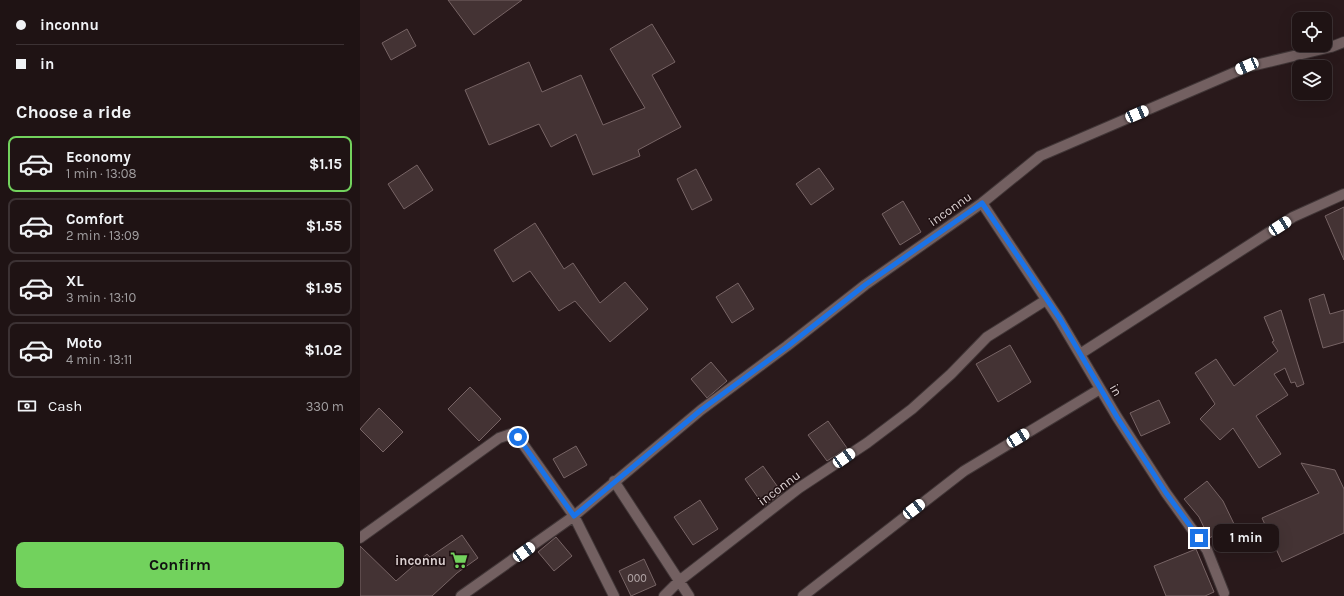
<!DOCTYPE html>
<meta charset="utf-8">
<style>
body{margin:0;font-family:Karla,sans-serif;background:#271c1d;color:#f1f3f6;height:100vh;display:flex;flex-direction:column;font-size:15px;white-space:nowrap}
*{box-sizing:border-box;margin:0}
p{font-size:13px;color:#a19ea0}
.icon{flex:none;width:22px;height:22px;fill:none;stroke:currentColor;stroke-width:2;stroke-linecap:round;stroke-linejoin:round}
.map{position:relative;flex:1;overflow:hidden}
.drawer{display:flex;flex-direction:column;background:#1f1314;width:360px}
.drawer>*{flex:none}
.hud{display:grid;align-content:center;height:88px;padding:0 16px;background:#1f1314}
.buttons{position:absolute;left:932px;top:12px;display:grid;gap:8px}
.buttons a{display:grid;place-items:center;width:40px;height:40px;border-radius:8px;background:#1f1314;box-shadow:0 4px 16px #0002,0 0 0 1px #3c3234;font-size:20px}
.end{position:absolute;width:18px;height:18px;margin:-9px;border:5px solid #1a73e8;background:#fff;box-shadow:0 0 0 2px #fff}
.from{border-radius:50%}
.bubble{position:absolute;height:28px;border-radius:8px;background:#1f1314;box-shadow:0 4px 16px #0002,0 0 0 1px #3c3234;font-size:13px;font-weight:700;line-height:28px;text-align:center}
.car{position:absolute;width:12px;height:24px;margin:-12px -6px;border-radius:5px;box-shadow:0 0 3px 1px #0007;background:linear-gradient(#fff 24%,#345 0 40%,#fff 0 76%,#345 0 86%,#fff 0)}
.hud b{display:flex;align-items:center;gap:14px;height:38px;font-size:15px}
.hud b+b{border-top:1px solid #3c3234}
.hud i{width:10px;height:10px;background:#f1f3f6}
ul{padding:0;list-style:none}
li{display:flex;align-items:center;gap:12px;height:56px;margin:0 8px 6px;padding:0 8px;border:2px solid #3c3234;border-radius:8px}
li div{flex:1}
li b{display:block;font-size:15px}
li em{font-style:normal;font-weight:700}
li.selected{border-color:#72d25d}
li>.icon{width:36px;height:36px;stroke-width:1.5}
h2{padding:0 16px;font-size:18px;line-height:48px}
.pay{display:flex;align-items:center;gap:10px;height:44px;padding:0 16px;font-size:15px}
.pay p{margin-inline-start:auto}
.action{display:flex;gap:8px;margin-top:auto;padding:8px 16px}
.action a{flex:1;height:46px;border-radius:8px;background:#72d25d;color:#111;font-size:16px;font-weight:700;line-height:46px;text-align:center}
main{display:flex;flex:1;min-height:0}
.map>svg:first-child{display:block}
</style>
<main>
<section class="drawer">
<div class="hud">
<b><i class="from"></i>inconnu</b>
<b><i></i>in</b>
</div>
<h2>Choose a ride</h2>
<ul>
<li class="selected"><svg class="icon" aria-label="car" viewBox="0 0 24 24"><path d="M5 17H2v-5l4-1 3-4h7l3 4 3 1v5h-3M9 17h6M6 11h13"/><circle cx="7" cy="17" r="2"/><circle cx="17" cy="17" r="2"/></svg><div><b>Economy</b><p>1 min · 13:08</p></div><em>$1.15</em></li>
<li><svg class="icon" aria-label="car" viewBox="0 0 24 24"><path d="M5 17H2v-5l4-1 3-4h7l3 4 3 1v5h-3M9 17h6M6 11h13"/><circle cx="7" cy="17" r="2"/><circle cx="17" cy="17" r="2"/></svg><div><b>Comfort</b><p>2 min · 13:09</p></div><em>$1.55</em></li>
<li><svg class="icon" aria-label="car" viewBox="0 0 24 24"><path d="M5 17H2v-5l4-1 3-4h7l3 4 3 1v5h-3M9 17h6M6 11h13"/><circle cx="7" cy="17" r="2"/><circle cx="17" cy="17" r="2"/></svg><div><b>XL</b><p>3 min · 13:10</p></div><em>$1.95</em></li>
<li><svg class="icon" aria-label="car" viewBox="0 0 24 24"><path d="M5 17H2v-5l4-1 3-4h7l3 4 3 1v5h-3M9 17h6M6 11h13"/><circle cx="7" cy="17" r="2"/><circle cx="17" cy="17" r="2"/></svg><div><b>Moto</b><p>4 min · 13:11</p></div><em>$1.02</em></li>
</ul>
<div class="pay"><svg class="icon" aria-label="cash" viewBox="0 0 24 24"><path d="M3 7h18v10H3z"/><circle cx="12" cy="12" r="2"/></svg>Cash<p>330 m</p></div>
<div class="action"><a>Confirm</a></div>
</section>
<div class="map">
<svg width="984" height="596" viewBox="0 0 984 596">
<rect width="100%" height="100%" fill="#29191b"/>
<path fill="#443334" stroke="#776465" d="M88,0H162L114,35Z
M292,24L315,62L292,75L321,127L278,150L280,156L233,175L216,134L191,147L179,124L129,145L105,90L169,62L182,92L221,75L243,125L285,108L250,49Z
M47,29L56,46L31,60L22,43Z
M57,165L73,190L44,209L28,184Z
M459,168L474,189L451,205L436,184Z
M336,169L352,200L332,210L317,179Z
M543,201L561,232L540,245L522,214Z
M984,207V260L965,216Z
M175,223L204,269L213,263L240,303L265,282L288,309L250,342L215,301L199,311L170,271L153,282L134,250Z
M378,283L394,309L372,323L356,297Z
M964,294L970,314L984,310V342L963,348L949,299Z
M921,310L944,384L937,387L935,382L931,383L925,368L914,374L928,395L896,416L921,454L899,468L873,428L860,440L840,419L855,404L835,373L856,359L874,386L918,351L912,342L914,341L904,317Z
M650,345L671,382L638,402L616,364Z
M351,362L367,381L347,398L331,379Z
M110,387L141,419L119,441L88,409Z
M799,400L810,423L781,436L770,413Z
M19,408L43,432L23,452L0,429Z
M468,421L487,448L467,461L448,435Z
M216,446L227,465L204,478L193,459Z
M941,463L975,470L984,489V533L922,562L902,518L959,493Z
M403,466L422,493L404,506L385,479Z
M847,481L863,501L875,526L849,538L839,517L824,499Z
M340,500L358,529L333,545L314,517Z
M102,535L118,558L97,573L72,596H0V546L36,581L67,554L70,557Z
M196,537L212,556L194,571L178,552Z
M836,549L854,592L845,596H806L794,566Z
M284,559L296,585L271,596L259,571Z"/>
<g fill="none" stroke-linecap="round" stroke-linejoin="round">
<g stroke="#413637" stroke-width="12">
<path id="minor" d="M622,203L699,319L757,417L806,493L847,550L864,593
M720,354L933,217L984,194
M254,481L329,596
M0,538L139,438L151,434L158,437L214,516L254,596
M101,596L214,516L341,410L427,346L505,285L622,203L680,156L887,67L971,47L984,42
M304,596L319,581L439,488L507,443L552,409L591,374L627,337L686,300
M443,596L604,471L740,389"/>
</g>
<use href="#minor" stroke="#736061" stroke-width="10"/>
</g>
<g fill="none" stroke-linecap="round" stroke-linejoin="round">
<path stroke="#1a73e8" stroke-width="5" d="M158,437L214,516L341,410L428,346L505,285L622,203L700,319L757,417L806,493L839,538"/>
</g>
<defs>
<g id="supermarket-bare" transform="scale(1.38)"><path d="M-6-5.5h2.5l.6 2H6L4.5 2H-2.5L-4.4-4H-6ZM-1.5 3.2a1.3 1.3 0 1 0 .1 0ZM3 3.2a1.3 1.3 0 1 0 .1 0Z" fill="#72d25d" stroke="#1f1012" stroke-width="2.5" paint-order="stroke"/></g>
</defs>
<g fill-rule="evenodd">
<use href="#supermarket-bare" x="99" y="560"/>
</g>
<g text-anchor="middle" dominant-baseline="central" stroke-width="3" stroke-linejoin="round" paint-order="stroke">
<g font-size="11" fill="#b5a9aa">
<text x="277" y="578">000</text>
</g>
<g font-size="13" fill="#dbd0d1" stroke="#1f1012">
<text transform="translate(590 209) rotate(-35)">inconnu</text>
<text transform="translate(756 390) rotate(60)">in</text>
<text transform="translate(419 488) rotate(-37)">inconnu</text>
</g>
<g font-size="13" font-weight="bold" fill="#dbd0d1" stroke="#1f1012" text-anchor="end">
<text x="86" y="560">inconnu</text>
</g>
</g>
</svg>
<div class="buttons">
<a><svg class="icon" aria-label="locate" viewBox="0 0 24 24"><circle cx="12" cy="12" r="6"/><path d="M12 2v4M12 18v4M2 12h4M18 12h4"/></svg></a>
<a><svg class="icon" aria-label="layers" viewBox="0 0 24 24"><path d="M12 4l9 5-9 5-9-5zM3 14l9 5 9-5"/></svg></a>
</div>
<i class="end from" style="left:158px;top:437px"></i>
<i class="end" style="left:839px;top:538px"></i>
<div class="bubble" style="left:853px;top:524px;width:66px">1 min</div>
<i class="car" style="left:887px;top:66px;rotate:247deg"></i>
<i class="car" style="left:777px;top:114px;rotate:67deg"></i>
<i class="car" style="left:920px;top:226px;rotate:57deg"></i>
<i class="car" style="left:658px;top:438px;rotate:59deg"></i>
<i class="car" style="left:484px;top:458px;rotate:56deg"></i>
<i class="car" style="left:554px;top:509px;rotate:52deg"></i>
<i class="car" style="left:164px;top:552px;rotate:54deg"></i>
</div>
</main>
